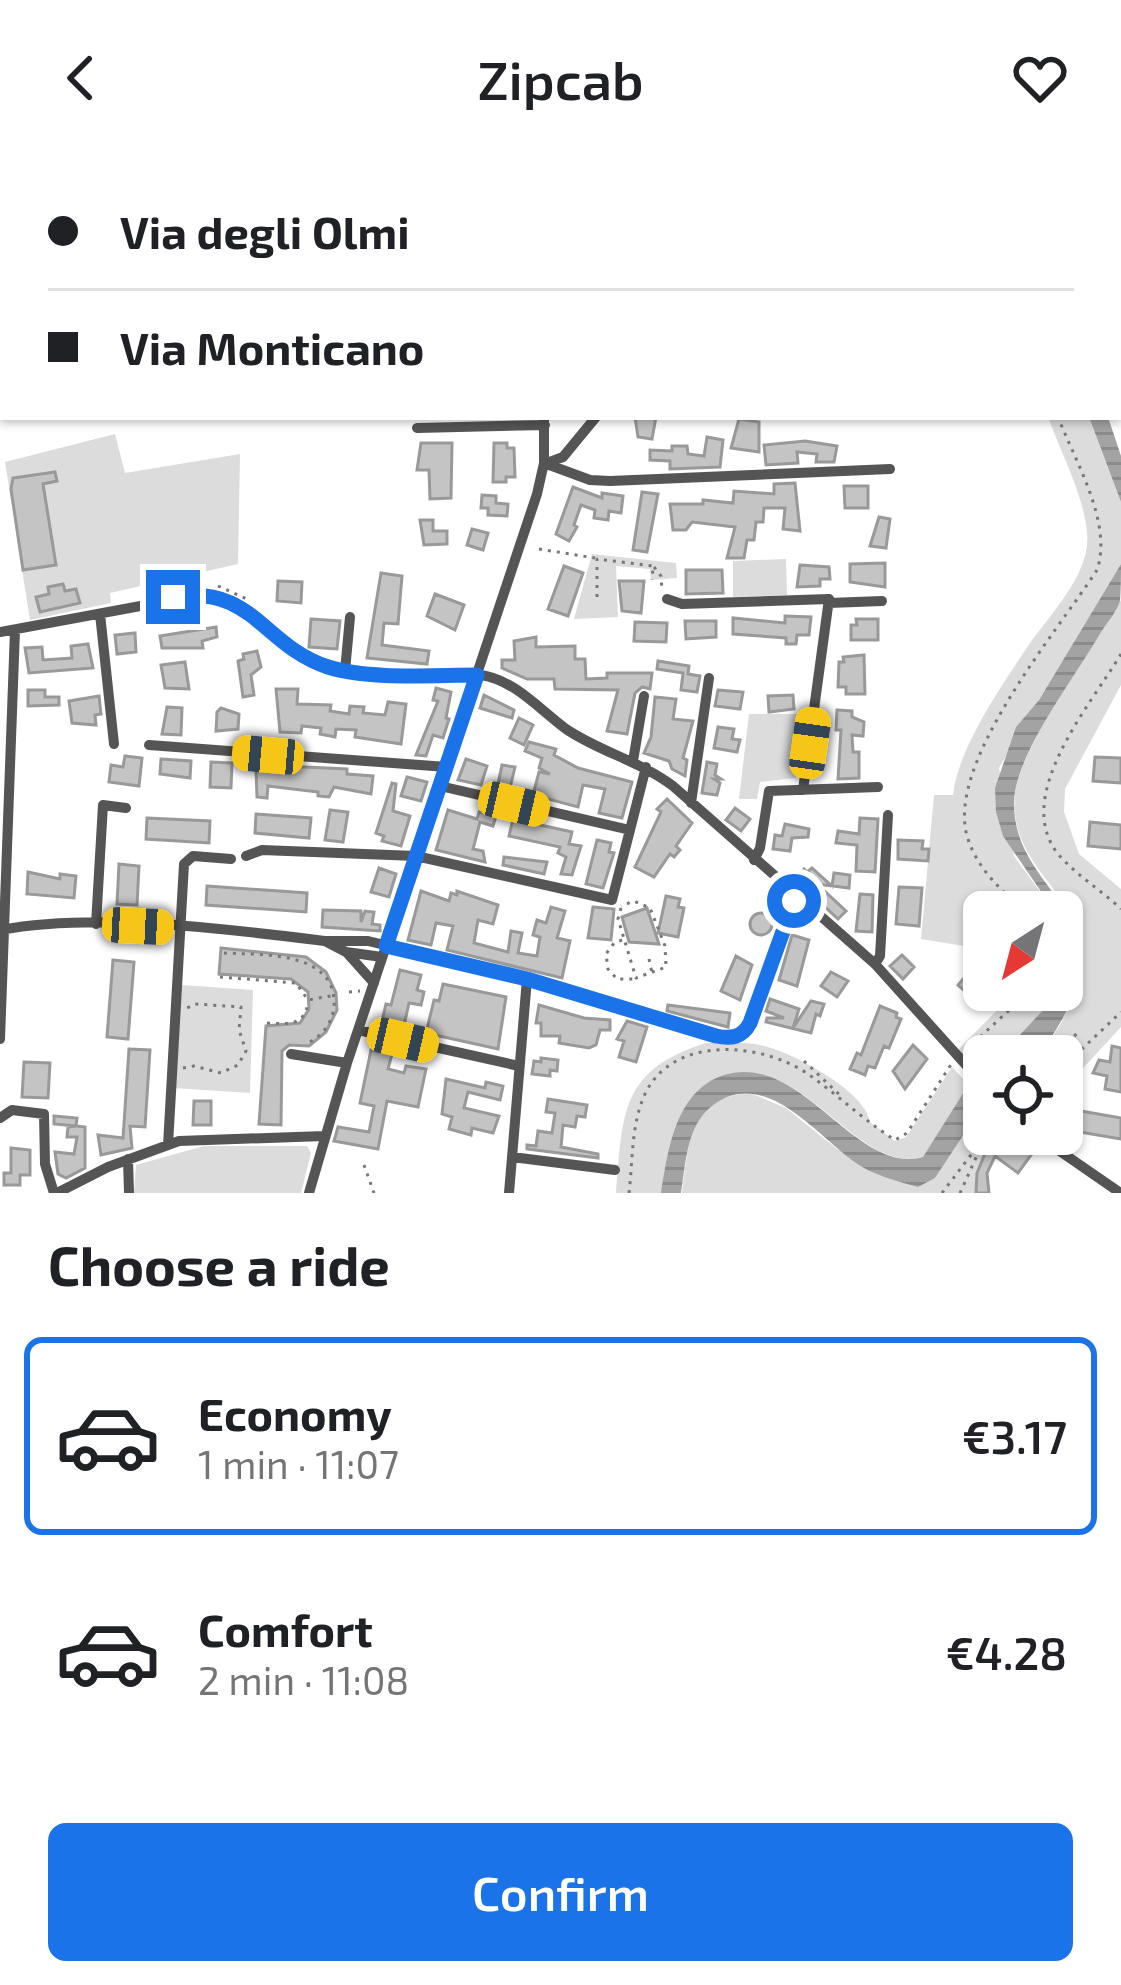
<!DOCTYPE html>
<meta charset="utf-8">
<style>
body{margin:0;font-family:"Exo 2",sans-serif;background:#f2f2f2;color:#202124;height:100vh;display:flex;flex-direction:column;font-size:45px;white-space:nowrap}
*{box-sizing:border-box;margin:0}
p{font-size:39px;color:#757577}
.icon{flex:none;width:66px;height:66px;fill:none;stroke:currentColor;stroke-width:2;stroke-linecap:round;stroke-linejoin:round}
.map{position:relative;height:1037px;overflow:hidden}
.details{display:flex;flex-direction:column;background:#fff;flex:1}
.details>*{flex:none}
.guide{position:absolute;left:0px;top:0px;width:1122px;height:264px;box-shadow:0 3px 9px #0004;display:grid;align-content:center;height:264px;padding:0 48px;background:#fff}
.needle{width:78px;rotate:216deg}
.controls{position:absolute;left:963px;top:735px;display:grid;gap:24px}
.controls a{display:grid;place-items:center;width:120px;height:120px;border-radius:18px;background:#fff;box-shadow:0 3px 9px #0004;font-size:60px}
.end{position:absolute;width:54px;height:54px;margin:-27px;border:15px solid #1a73e8;background:#fff;box-shadow:0 0 0 6px #fff}
.from{border-radius:50%}
.car{position:absolute;width:36px;height:72px;margin:-36px -18px;border-radius:15px;box-shadow:0 0 9px 3px #0007;background:linear-gradient(#f5c518 24%,#345 0 40%,#f5c518 0 76%,#345 0 86%,#f5c518 0)}
.guide b{display:flex;align-items:center;gap:42px;height:114px;font-size:45px}
.guide b+b{border-top:3px solid #e0e0e0}
.guide i{width:30px;height:30px;background:#202124}
ul{padding:0;list-style:none}
li{display:flex;align-items:center;gap:36px;height:198px;margin:0 24px 18px;padding:0 24px;border:6px solid transparent;border-radius:18px}
li div{flex:1}
li b{display:block;font-size:45px}
li em{font-style:normal;font-weight:600}
li.on{border-color:#1a73e8}
li>.icon{width:108px;height:108px;stroke-width:1.5}
h2{padding:0 48px;font-size:54px;line-height:144px}
.action{display:flex;gap:24px;margin-top:auto;padding:24px 48px}
.action a{flex:1;height:138px;border-radius:18px;background:#1a73e8;color:#fff;font-size:48px;font-weight:600;line-height:138px;text-align:center}
header{display:flex;justify-content:space-between;align-items:center;height:156px;padding:0 48px;background:#fff;font-size:54px;font-weight:600}
.map>svg:first-child{display:block}
</style>
<header><svg class="icon" aria-label="back" viewBox="0 0 24 24"><path d="M15 5l-7 7 7 7"/></svg>Zipcab<svg class="icon" aria-label="heart" viewBox="0 0 24 24"><path d="M12 20l-8-8c-3-5 5-10 8-4 3-6 11-1 8 4z"/></svg></header>
<div class="map">
<svg width="1121" height="1037" viewBox="0 0 1121 1037">
<defs>
<pattern id="water-rules" width="6" height="5" patternUnits="userSpaceOnUse" patternTransform="scale(3)"><rect width="6" height="5" fill="#a3a3a3"/><path d="M0 2.5h6" fill="none" stroke="#8b8b8b"/></pattern>
</defs>
<rect width="100%" height="100%" fill="#fff"/>
<path fill="#dcdcdc" d="M1048,261H1089L1121,346V408L1039,544L1016,571L1010,593L999,612L1014,700L1055,756H984V804L970,791L921,783L934,639H953C958,592 1002,529 1028,490C1050,458 1092,417 1087,376C1083,337 1061,297 1048,261Z
M115,278L125,317L240,298L238,408L110,437L111,447L30,464L5,306Z
M592,398L676,407L677,422L651,424L650,413L616,410L618,461L574,463Z
M786,403L787,439L733,441V405Z
M1121,444V529L1065,633L1064,656L1079,698L1121,733V871L1062,935V900H1034C1051,887 1062,867 1071,847C1118,746 1006,727 1015,638C1019,593 1095,487 1121,444Z
M749,558H805L796,622L760,626L757,643H739Z
M182,829L253,834L250,937L173,932Z
M1017,834H1062L1056,844L1000,900H984L982,918L958,894Z
M706,887C725,887 745,885 764,890C794,897 866,936 870,966L895,985L906,981L952,911L970,930L923,1001C852,1019 800,885 717,926C675,948 669,994 661,1037H616C623,957 620,914 706,887Z
M750,937L786,952L837,993L935,1022L984,948V978H989L985,983L989,988L977,1017L976,1037H682C689,988 688,941 750,937Z
M204,990H307L311,997L301,1037H134L136,1009Z"/>
<path fill="url(#water-rules)" d="M1089,261H1108L1121,300V346Z
M1121,408C1121,419 1121,434 1120,445C1117,455 1107,467 1101,476C1076,520 1015,598 1014,646C1013,736 1121,752 1063,862C1042,897 1042,900 1000,900L1062,834L1067,809L1062,756H1055L1003,680L996,656L995,632L1016,571L1039,544Z
M984,916V948L935,1022L918,1031C900,1026 881,1021 864,1012C825,990 778,921 727,941C687,958 687,999 681,1037H661C668,995 675,935 724,919C802,895 855,1020 923,1001L962,939Z"/>
<path fill="#c4c4c4" stroke="#999" stroke-width="3" d="M635,261H656L652,283L638,281Z
M739,263L759,266V296L731,292Z
M707,281L723,284L720,311L670,313V305L650,304V294L672,295V290H687L688,298L704,300Z
M805,285L837,290L834,306H816L817,298L797,296L798,307L766,309L764,289Z
M421,287H452L451,342L430,343L429,314H417Z
M494,287H507V292H514L515,321H506V326H493Z
M55,316L57,325L43,328L56,409L23,414L11,333L13,322Z
M795,327L800,375L783,373L785,352H764L763,366H756L754,384H747L744,402H727L735,371L692,366L686,374H673L670,348H703V344L733,347L734,335L774,338V328Z
M844,330H868V352H845Z
M573,331L602,342V337L623,340L621,357L609,355L608,364L594,362L595,354L581,349L574,369L577,371L569,385L556,378Z
M642,336L658,338L647,396L633,394Z
M482,339L496,340V347L508,348L507,360L488,359V352H481Z
M879,361L890,363L886,392L870,390Z
M420,364H433V375H447V388L424,389Z
M472,373L488,377L483,394L467,389Z
M885,407V431L850,426V408Z
M800,409L829,411L830,423H820V430L797,431Z
M564,410L583,417L568,460L548,453Z
M686,414H722L723,437L686,438Z
M381,417L402,420L398,468L384,467L382,489L429,495L427,508L367,502Z
M278,425L302,426L301,447L277,445Z
M619,425H644L641,457L622,455Z
M63,428L65,435L76,433L80,447L40,456L36,441L49,438L48,431Z
M435,438L464,449L455,474L427,460Z
M785,460L811,461L809,479H797L796,488H786V482L733,478V462L785,467Z
M311,463L340,465L337,493L309,491Z
M856,463H878V484H851V469H857Z
M685,465H716V481L686,483Z
M635,466L667,467L666,486L634,485Z
M216,471L217,481L202,485L203,492H162L160,480Z
M135,477L136,496L117,498L115,479Z
M536,481V491L575,490V503H585L586,523L607,522V517H652L650,533L642,531L635,537L627,578L607,575L618,534L555,533L554,523H527L502,512V504H515L514,485Z
M88,488L93,512L29,517L25,492L42,491L43,504L72,502L71,490Z
M257,495L261,511L251,519L254,539L243,541L238,505L244,503L243,498Z
M864,499L865,538H846V531H838L839,506H844L843,501Z
M658,505L689,510L688,518L700,520L697,536L681,534L683,517L657,513Z
M185,506L189,533L165,532L161,509Z
M436,532L451,536L446,562L449,563L443,582L433,579L426,600L416,599L438,545L433,544Z
M276,533H298L297,548L331,549L330,555L349,558L350,550L364,551L363,557L385,559L388,546L406,548L401,588L355,581L356,574L336,573L335,581L320,578L321,572L302,570L301,577L280,576Z
M28,534H45V541H59V549L28,550Z
M718,534L743,536L740,553L715,550Z
M484,539L514,554L512,562L480,552Z
M793,539L794,553L769,556L768,540Z
M99,540L101,558L95,559L96,569L72,567L69,545Z
M655,541L676,543L673,563L693,565L683,602L687,604L685,620L672,613L669,605L644,597L651,581Z
M167,551L182,552L181,579L162,578Z
M221,552L239,558L238,573L216,575L217,556Z
M837,554L852,555V561L864,566L863,580L852,579L853,596H859V622L838,623L841,574H836Z
M519,562L533,569L524,589L510,582Z
M718,571L734,573L732,583L740,584L737,596L714,592Z
M529,586L556,593L554,599L578,612L632,626L622,662L599,657L605,633L583,629L578,651L533,639L539,616L550,618L539,612L542,602L525,595Z
M125,600L142,602L139,630L109,626L111,609L123,611Z
M1095,601L1121,602V627L1093,625Z
M161,603L191,605L190,622L160,618Z
M466,603L487,610L481,629L458,624Z
M211,606L232,607L231,632L210,631Z
M707,606L717,608L715,619L721,623H714L720,627L717,639L702,637Z
M262,609L347,613V618L373,620L371,638L334,631L329,641L318,640V636L268,630L267,642L257,641L256,614H262Z
M502,609L515,611L509,636L497,633Z
M407,621L427,626L421,645L401,640Z
M392,627L396,628L393,655L410,660L401,690L382,685L384,680L376,677Z
M667,643L692,667L676,690L680,694L674,701L670,698L654,721L635,711L661,656L657,653Z
M735,652L750,663L741,675L726,664Z
M330,654L348,656L343,686L325,684Z
M448,654L477,663L479,656L496,660L493,670L480,666L473,693L483,695L485,706L436,694Z
M256,658L311,662L309,682L255,677Z
M147,662L210,665L209,687L146,683Z
M860,662L878,663L875,716L856,715L857,689L836,687L838,675L859,678Z
M513,663L572,676L569,688L581,690L572,719L561,718L566,701L558,697L560,691L509,680Z
M1090,666L1121,669V693L1088,690Z
M785,668L809,673L808,681L792,682L790,695L773,693L775,679L782,680Z
M597,684L611,687L609,696L614,697L603,732L586,728Z
M898,684L923,685L922,693H929L928,705L898,703Z
M504,701L547,706L544,718L503,709Z
M119,708L139,710L137,749L117,748Z
M379,712L396,718L389,741L371,736Z
M812,712L832,730L834,717L850,719L849,732L817,728L846,755L838,763L795,723L804,713L807,716Z
M28,716L60,723V718L76,720L74,742L27,738Z
M207,730L307,737L306,756L206,749Z
M899,731L922,732L919,770L896,768Z
M421,735L449,745L451,737L457,739V735L498,749L493,768L478,764L474,787L508,796L511,775L522,777L518,797L537,800L540,781L533,779L537,764L546,767L551,751L565,755L557,782L570,785L562,822L447,794L453,770L436,767L431,789L408,784Z
M860,738L873,739L872,776L856,775Z
M666,740L680,743L678,751L684,752L678,781L658,777Z
M593,751L614,753L611,784L588,782Z
M647,752L659,788L629,786L622,761Z
M323,754L361,755V766L365,755L374,756L372,768L380,769V775L322,771Z
M750 768a11 11 0 1 1 22 0a11 11 0 1 1-22 0Z
M792,779L809,784L797,830L779,824Z
M221,792L306,801L326,816L336,837L337,854L326,876L309,890L289,889L282,895L281,969L259,968L266,870L300,867L309,853L308,836L291,823L219,818Z
M902,799L914,811L903,823L890,810Z
M736,800L752,809L740,844L721,835Z
M113,804L134,806L128,883L107,881Z
M400,814L421,819L417,834L424,836L421,849L409,847L403,874L381,869L386,848L391,849Z
M970,815L984,827V834H999L984,852L958,829Z
M831,816L848,825L837,841L821,830Z
M443,828L506,841L498,893L426,877L434,844L439,845Z
M770,843L799,853L793,872L811,845L824,848L820,860L816,858L811,877L766,866L767,862H784L766,855Z
M539,849L584,862L610,864V874H600L596,889L589,892L559,887L560,880H541V867H536Z
M668,849L730,857L728,871L667,855Z
M880,850L897,857L896,861L901,863L889,892L884,890L875,912L868,910L865,919L850,913L857,897L861,899Z
M627,865L647,871L636,906L619,901L624,885L617,883Z
M913,889L927,903L905,933L893,915Z
M1112,890L1121,892V936L1105,933L1107,920L1093,917L1099,904L1110,906Z
M129,893L150,894L145,971L130,970L132,992L101,999L98,979L123,982Z
M371,894L392,898L388,913L404,917L406,910L426,913L418,951L387,945L378,993L334,985L338,971L369,976L374,950L360,947Z
M541,902L558,904L557,915L550,914V920L532,918L534,905L541,906Z
M24,906L50,907L48,942L22,941Z
M446,923L485,932L486,926L503,930L500,944L468,936L464,952L499,960L493,977L472,972L471,979L449,973L452,961L442,958Z
M548,943L587,949L585,961L577,960L575,971L563,969L561,991L598,998V1002L527,993V989L536,990L538,975L552,977L555,957L546,956Z
M194,945H211V969H193Z
M1064,952L1121,962V983L1062,973Z
M54,960L77,962L76,970L85,971V1012L66,1022L58,1018L55,996L74,998L77,981H67L68,971L76,970L54,968Z
M1006,980L1031,999L1018,1017L995,1000L987,1017L989,1037H976L977,1017L989,988Z
M11,992L30,994V1019H20V1029H4V1017H11Z"/>
<g fill="none" stroke-linecap="round" stroke-linejoin="round">
<path stroke="#777" stroke-width="3" stroke-dasharray="3 6" stroke-linecap="butt" d="M975,3L976,0
M1059,3L1060,0
M1119,229L1121,235
M539,393L595,402
M654,411L661,420L662,434
M218,430L247,443
M597,441V403L653,410L652,424
M1121,498C1090,550 1012,640 1058,698C1076,719 1101,734 1121,753
M621,752L618,763L636,822L666,811L665,790L650,752L634,745L621,750
M1024,756C1002,734 978,714 968,683C943,610 1057,476 1097,414C1113,367 1075,305 1058,261
M622,784L614,787L606,798L608,813L617,823H634
M224,797C260,799 338,794 334,851C332,868 321,882 305,888
M649,803L652,817
M220,821L296,827L308,844L336,839
M349,836L360,835
M267,867C287,868 305,871 308,846
M967,893L1031,834
M1056,900L1079,875
M804,905L843,942
M183,912L194,910L221,917L238,909L246,895L239,874L241,851L195,848L187,852
M1062,912L1121,856
M364,1009L374,1037
M629,1037C633,1004 631,966 646,936C675,879 760,887 805,916C836,937 863,964 895,984L907,977L952,907
M942,1037L987,978
M960,1037L984,984"/>
<path stroke="#555" stroke-width="10" d="M506,0L507,3
M711,3V0
M417,272L545,269
M544,307L590,324L610,325L890,313
M547,307L563,301L596,261
M667,443L682,448L829,443L803,634
M829,447L882,445
M100,458L114,588
M0,476L205,438C253,447 279,492 324,509C372,527 430,513 481,519C515,524 540,554 566,573C600,596 640,605 673,630L875,808L984,929
M345,515L350,461
M149,589L447,611
M633,605L644,540
M691,647L709,522
M630,674L646,611
M246,700L262,694L416,700L612,744L630,674L440,630
M754,704L760,692L769,635L878,631
M96,768L103,649L126,652
M0,774C96,756 228,773 325,785L346,796L382,801
M325,785H368L527,823L716,880C731,883 742,882 750,867L795,740
M348,798L374,827
M875,808L880,800L888,659
M358,874L519,910
M0,883L15,474
M291,898L347,907
M0,962L12,954L44,958L45,1008L54,1037
M1035,978L1119,1036
M168,989L184,708L193,700L231,703
M512,1001L615,1014
M128,1003L129,1037
M57,1037L108,1011L179,985L324,980
M309,1037L347,907L537,338L544,307V261
M509,1037L527,823"/>
</g>
<g fill="none" stroke-linecap="round" stroke-linejoin="round">
<path stroke="#1a73e8" stroke-width="15" d="M173,441C253,428 263,490 328,511C370,524 433,519 477,519L386,790L527,823L716,880C731,883 742,882 750,867L794,745"/>
</g>
</svg>
<div class="controls">
<a><svg class="needle" viewBox="-14 -14 28 28"><path d="M0-13l5 13h-10z" fill="#e53935"/><path d="M0 13l5-13h-10z" fill="#757577"/></svg></a>
<a><svg class="icon" aria-label="locate" viewBox="0 0 24 24"><circle cx="12" cy="12" r="6"/><path d="M12 2v4M12 18v4M2 12h4M18 12h4"/></svg></a>
</div>
<i class="end from" style="left:794px;top:745px"></i>
<i class="end" style="left:173px;top:441px"></i>
<i class="car" style="left:810px;top:587px;rotate:8deg"></i>
<i class="car" style="left:268px;top:599px;rotate:275deg"></i>
<i class="car" style="left:514px;top:648px;rotate:103deg"></i>
<i class="car" style="left:138px;top:770px;rotate:93deg"></i>
<i class="car" style="left:403px;top:884px;rotate:103deg"></i>
<div class="guide">
<b><i class="from"></i>Via degli Olmi</b>
<b><i></i>Via Monticano</b>
</div>
</div>
<section class="details">
<h2>Choose a ride</h2>
<ul>
<li class="on"><svg class="icon" aria-label="car" viewBox="0 0 24 24"><path d="M5 17H2v-5l4-1 3-4h7l3 4 3 1v5h-3M9 17h6M6 11h13"/><circle cx="7" cy="17" r="2"/><circle cx="17" cy="17" r="2"/></svg><div><b>Economy</b><p>1 min · 11:07</p></div><em>€3.17</em></li>
<li><svg class="icon" aria-label="car" viewBox="0 0 24 24"><path d="M5 17H2v-5l4-1 3-4h7l3 4 3 1v5h-3M9 17h6M6 11h13"/><circle cx="7" cy="17" r="2"/><circle cx="17" cy="17" r="2"/></svg><div><b>Comfort</b><p>2 min · 11:08</p></div><em>€4.28</em></li>
</ul>
<div class="action"><a>Confirm</a></div>
</section>
